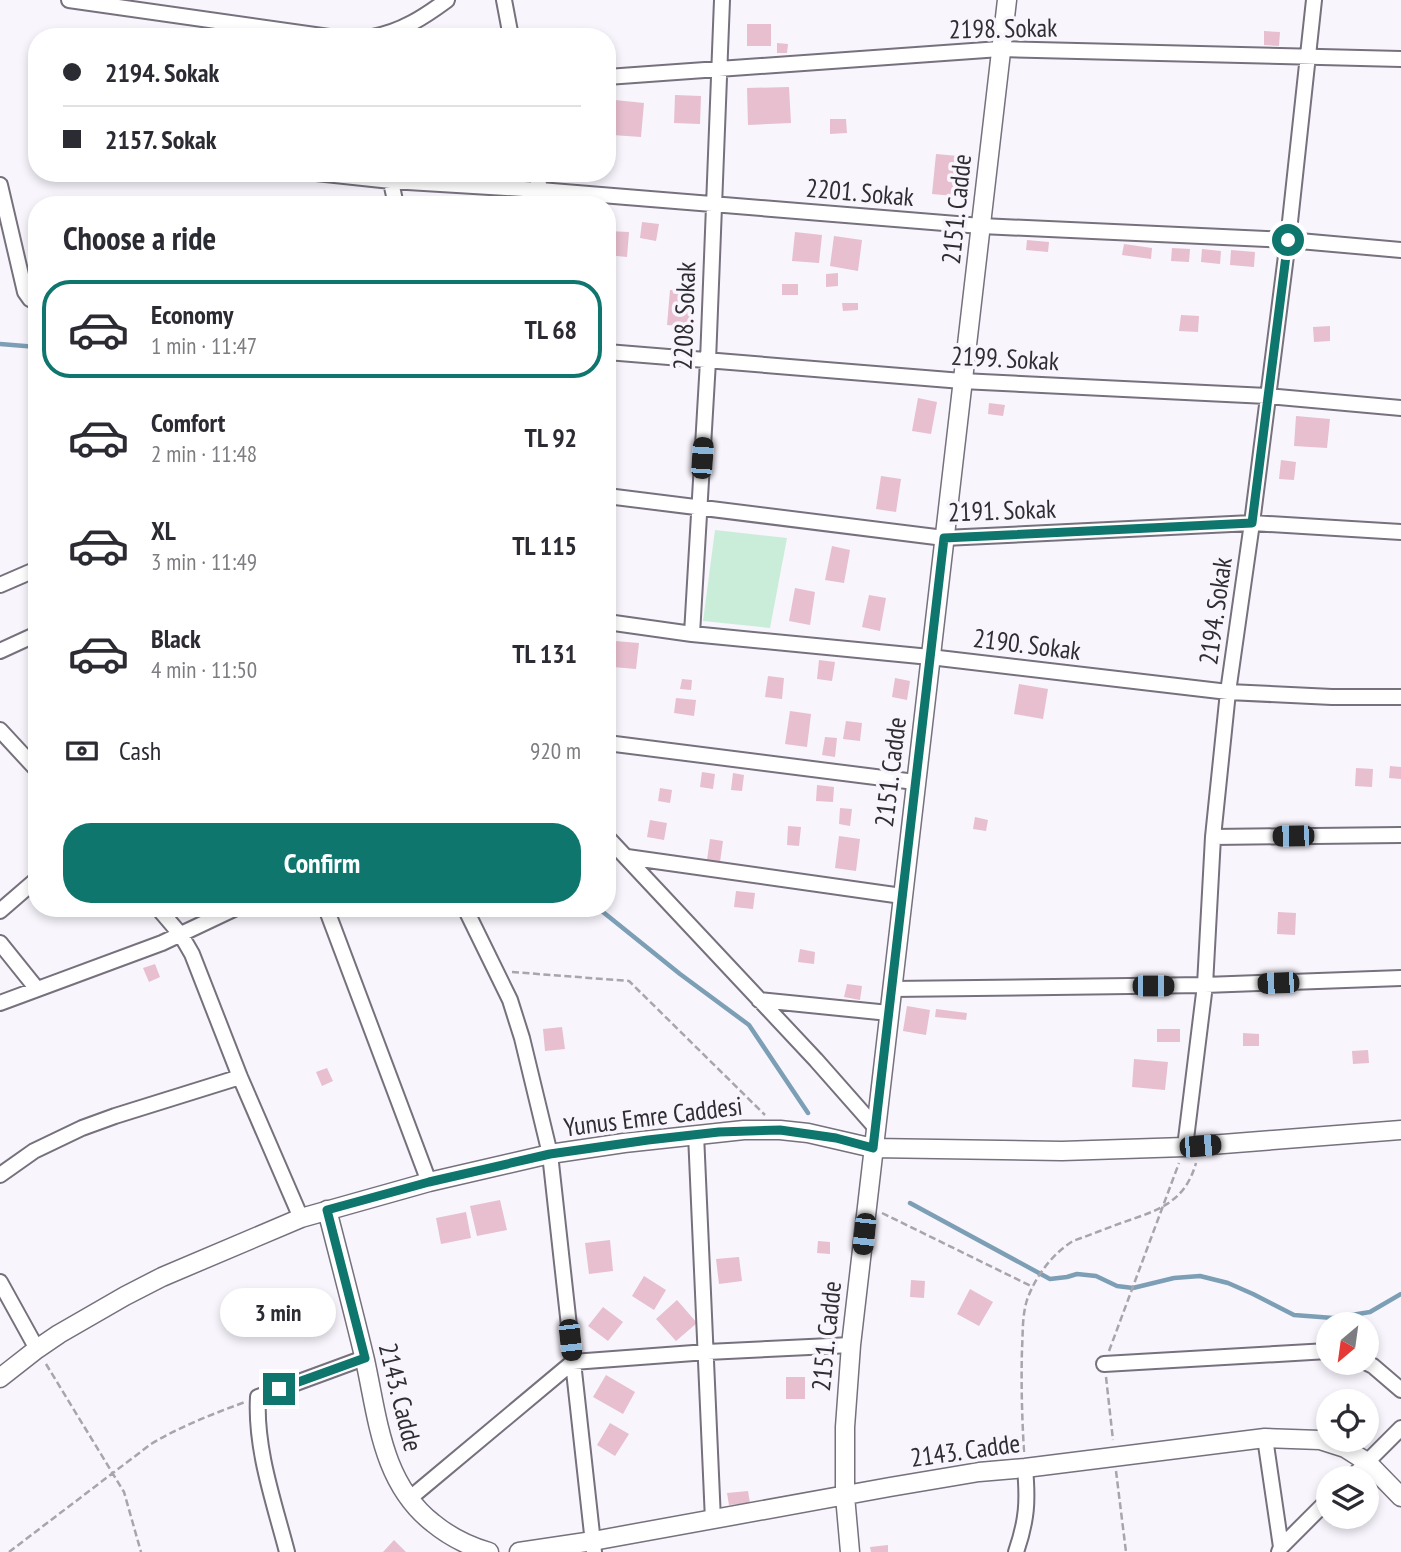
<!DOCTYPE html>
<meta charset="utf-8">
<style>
body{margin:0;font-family:"PT Sans Narrow",sans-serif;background:#f7f7f7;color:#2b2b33;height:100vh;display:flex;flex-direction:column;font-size:26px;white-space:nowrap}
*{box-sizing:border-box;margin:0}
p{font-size:23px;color:#7c7c81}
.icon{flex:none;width:38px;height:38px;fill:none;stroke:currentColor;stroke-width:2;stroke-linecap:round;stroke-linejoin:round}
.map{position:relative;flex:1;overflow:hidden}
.details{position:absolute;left:28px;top:196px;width:588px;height:721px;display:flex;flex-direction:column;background:#fff;border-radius:28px;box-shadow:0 4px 10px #0003}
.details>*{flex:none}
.banner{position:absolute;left:28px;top:28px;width:588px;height:154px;border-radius:28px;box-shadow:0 4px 10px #0003;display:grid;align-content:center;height:154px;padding:0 35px;background:#fff}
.needle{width:46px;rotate:209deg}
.tools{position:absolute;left:1316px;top:1312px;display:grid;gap:14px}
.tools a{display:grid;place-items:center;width:63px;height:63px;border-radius:50%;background:#fff;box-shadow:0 4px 10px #0003;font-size:35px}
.end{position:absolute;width:32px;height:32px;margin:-16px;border:9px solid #0f766e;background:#fff;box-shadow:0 0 0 4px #fff}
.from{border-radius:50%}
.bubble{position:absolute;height:49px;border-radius:24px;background:#fff;box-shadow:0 4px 10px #0003;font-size:23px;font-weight:800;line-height:49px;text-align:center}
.car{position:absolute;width:21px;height:42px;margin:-21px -10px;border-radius:9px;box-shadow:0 0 5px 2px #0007;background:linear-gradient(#222 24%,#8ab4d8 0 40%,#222 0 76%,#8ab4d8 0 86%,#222 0)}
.banner b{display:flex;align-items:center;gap:24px;height:66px;font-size:26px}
.banner b+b{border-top:2px solid #e1e1e2}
.banner i{width:18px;height:18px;background:#2b2b33}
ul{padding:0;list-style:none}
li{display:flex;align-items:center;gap:21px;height:98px;margin:0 14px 10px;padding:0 21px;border:4px solid transparent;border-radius:28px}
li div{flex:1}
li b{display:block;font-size:26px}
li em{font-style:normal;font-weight:800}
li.current{border-color:#0f766e}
li>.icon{width:63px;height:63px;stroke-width:1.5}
h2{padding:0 35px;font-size:32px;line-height:84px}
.pay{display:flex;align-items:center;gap:18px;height:77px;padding:0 35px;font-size:26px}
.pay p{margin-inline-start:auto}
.action{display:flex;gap:14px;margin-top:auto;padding:14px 35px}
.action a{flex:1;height:80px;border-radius:28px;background:#0f766e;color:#fff;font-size:28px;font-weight:800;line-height:80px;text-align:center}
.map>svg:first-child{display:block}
</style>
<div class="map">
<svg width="1401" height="1552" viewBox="0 0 1401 1552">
<rect width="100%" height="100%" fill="#f8f5fd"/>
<path fill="#c9edd9" d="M715,530L787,538L770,628L703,621Z"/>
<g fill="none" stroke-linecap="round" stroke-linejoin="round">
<path stroke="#7c9fb5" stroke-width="4.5" d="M0,344L37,347
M598,908L680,974L749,1025L808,1113
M910,1203L1050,1279L1067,1277L1077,1274L1096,1276L1117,1286L1133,1288L1174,1278L1200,1276L1228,1283L1253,1294L1294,1315L1333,1318L1370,1312L1401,1294"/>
</g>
<path fill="#e7bfcf" d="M747,24H771V46H747Z
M1264,31L1280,32L1279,46L1264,45Z
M777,43L788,44L787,53H777Z
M789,87L791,123L748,125L747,88Z
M675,95L701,96L700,124L674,123Z
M615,100L644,103L641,137L612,135Z
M830,119H846L847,133L830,134Z
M936,154L969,157L965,197L932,194Z
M642,222L659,224L656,241L640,238Z
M607,231L629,232L627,257L607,255Z
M795,232L822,235L819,263L792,261Z
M834,236L862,240L858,271L830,266Z
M1027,240L1049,242L1048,252L1026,250Z
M1124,244L1152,248L1151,259L1122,255Z
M1172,248L1190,249L1189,262L1171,261Z
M1202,249L1221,251L1220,264L1201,262Z
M1231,250L1255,252L1254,267L1230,265Z
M838,273V286L826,287V274Z
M782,284H798V295H782Z
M670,290L695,292L692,327L667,325Z
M842,303H858V310L843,311Z
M1181,315L1199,316L1198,332L1179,331Z
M1330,326V341L1314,342L1313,327Z
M918,398L937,402L931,434L912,431Z
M989,403L1005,405L1003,416L988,414Z
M1296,416L1330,419L1327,448L1294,446Z
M1281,460L1296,462L1294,480L1279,479Z
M881,476L901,479L896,512L876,509Z
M832,546L850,550L844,583L825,580Z
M795,588L815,592L810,625L789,621Z
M869,595L886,598L880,631L862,627Z
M615,641L639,643L636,669L613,667Z
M819,660L835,662L832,681L817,679Z
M768,676L784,678L782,699L765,697Z
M895,678L910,681L907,700L892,697Z
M682,679L692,680L691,690L680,689Z
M1019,684L1048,689L1043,719L1014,714Z
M676,698L696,700L694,716L674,713Z
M790,711L811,714L807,747L785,744Z
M846,721L862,723L860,741L843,739Z
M825,737L837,738L835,757L822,755Z
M1390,766L1401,767V779L1389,778Z
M1356,768L1373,769L1372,787L1355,786Z
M702,772L715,774L713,789L700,787Z
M733,773L744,775L742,791L731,790Z
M607,785L616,787L614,800L607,798Z
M817,785L834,787L833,802L816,801Z
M660,788L672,790L670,803L658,801Z
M840,808L852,809L850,826L839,824Z
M975,817L988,820L986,831L973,829Z
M650,820L667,823L664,840L647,837Z
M788,826L801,827L799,846L787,845Z
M839,836L860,839L856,871L835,868Z
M710,839L723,841L720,862L707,860Z
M736,891L755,893L753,909L734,907Z
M1278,912L1296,913L1295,935L1277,934Z
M800,949L815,952L814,964L798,962Z
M155,964L160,977L149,982L143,968Z
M847,984L862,986L860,1000L844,997Z
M907,1006L930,1010L926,1035L903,1031Z
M936,1009L967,1013L966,1020L935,1017Z
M562,1027L565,1049L545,1051L543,1029Z
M1157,1029H1180V1042H1157Z
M1243,1033L1259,1034V1046H1243Z
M1368,1050L1369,1063L1353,1064L1352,1051Z
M1134,1059L1168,1062L1165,1090L1132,1087Z
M327,1068L333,1081L322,1086L316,1072Z
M500,1200L507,1230L477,1236L470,1206Z
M466,1212L471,1238L441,1244L436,1218Z
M610,1240L613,1271L589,1274L585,1243Z
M818,1241L830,1242V1254L817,1253Z
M739,1257L742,1281L719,1284L716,1259Z
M644,1276L666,1290L654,1310L632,1296Z
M911,1280L925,1281L924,1298L910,1297Z
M970,1289L993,1302L979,1326L957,1314Z
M677,1300L697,1323L676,1341L656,1319Z
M603,1307L623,1322L608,1341L588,1326Z
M606,1375L635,1392L623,1414L593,1397Z
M786,1377H805V1399H786Z
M610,1423L629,1434L615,1456L597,1445Z
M748,1491L750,1503L729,1505L727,1493Z
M394,1540L406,1552H383Z
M888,1545V1552H871L870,1547Z"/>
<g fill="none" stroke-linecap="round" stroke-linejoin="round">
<g stroke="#76717d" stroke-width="18">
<path id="minor" d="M69,0L329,37
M504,0L511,37
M372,37C401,32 424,17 447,0
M607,77L1000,49L1401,59
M316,173L391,181L540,190L981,226L1288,240L1401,250
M389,173L396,205
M537,173L540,190
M0,185L25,292L30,299L37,303
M607,352L962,381L1267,396L1401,408
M607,496L944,538L1252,523L1401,532
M0,585L37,569
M607,622L692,634L930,657L1228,692L1332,697H1401
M692,634L708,361L722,0
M0,651L37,634
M0,730L37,770
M607,743L915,782
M607,837L816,1060L876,1128
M1213,837L1401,835
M627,857L902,896
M158,908L181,935L192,954L240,1077L301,1218
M326,908L429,1182
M465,908L510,1000L522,1038L550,1154L594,1552
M0,911L37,879
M0,943L37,989
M892,989L1205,985L1401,978
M759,1000L889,1013
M0,1003L162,943L236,908
M696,1134L713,1520
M1185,1147L1205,985L1213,837L1228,692L1252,523L1288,240L1314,0
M0,1175L34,1151L82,1128L115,1116L240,1077
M0,1282L37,1349
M1367,1363L1373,1366L1401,1390
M1104,1364L1328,1351
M1265,1438L1281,1547L1279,1552
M1350,1479L1401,1428
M409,1499L573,1362L707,1352L851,1345
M1281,1547L1328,1500
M287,1552C274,1502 255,1449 258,1397L364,1358
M1016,1552C1027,1520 1028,1501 1025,1468"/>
</g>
<g stroke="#76717d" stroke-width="21">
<path id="tertiary" d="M327,1210C340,1260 353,1310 365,1360C378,1419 382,1483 433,1523C450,1537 468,1546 489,1552
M0,1378L37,1349L59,1334L125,1296L162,1277L301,1218L429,1182L550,1154L624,1143L744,1130H780L808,1133L873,1148L1062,1151L1185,1147L1401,1130
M519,1552L593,1541L890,1487L979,1472L1025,1468L1265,1438L1320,1440L1345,1448L1367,1462L1401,1497
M850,1552L845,1496V1427L851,1345L1007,0"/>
</g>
<path stroke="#a8a5ac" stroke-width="2.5" stroke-dasharray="7 3.5" stroke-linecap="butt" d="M512,972L629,981L765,1115
M882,1213L1033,1287
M1109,1351L1179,1163
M46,1364L124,1492L141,1552
M1106,1377L1113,1440
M1024,1452C1022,1417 1021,1383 1022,1349C1023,1333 1022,1316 1027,1300C1035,1277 1052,1254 1073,1241C1090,1235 1107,1228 1124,1222C1159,1210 1185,1202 1196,1163
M1116,1471L1126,1552
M9,1552L151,1444C181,1426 213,1414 245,1402"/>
<use href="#minor" stroke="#fff" stroke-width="14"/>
<use href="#tertiary" stroke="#fff" stroke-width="18"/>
</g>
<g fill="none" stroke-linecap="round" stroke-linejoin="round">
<path stroke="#0f766e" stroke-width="9" d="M279,1389L365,1358L327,1210L429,1182L550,1154L648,1140L719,1132L780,1130L836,1138L873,1148L944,538L1252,523L1288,240"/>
</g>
<g text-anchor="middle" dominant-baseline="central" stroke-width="7" stroke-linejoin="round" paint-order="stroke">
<g font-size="26" fill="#302d33" stroke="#f8f5fd">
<text transform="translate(1003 28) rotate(-1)">2198. Sokak</text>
<text transform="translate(860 192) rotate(5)">2201. Sokak</text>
<text transform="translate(956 209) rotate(-84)">2151. Cadde</text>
<text transform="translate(684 316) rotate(-88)">2208. Sokak</text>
<text transform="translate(1005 358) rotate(3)">2199. Sokak</text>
<text transform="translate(1002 510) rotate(-2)">2191. Sokak</text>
<text transform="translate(1215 611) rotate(-82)">2194. Sokak</text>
<text transform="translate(1027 644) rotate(7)">2190. Sokak</text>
<text transform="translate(890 772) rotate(-83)">2151. Cadde</text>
<text transform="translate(653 1116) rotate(-7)">Yunus Emre Caddesi</text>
<text transform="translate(826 1336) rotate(-84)">2151. Cadde</text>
<text transform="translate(401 1397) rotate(76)">2143. Cadde</text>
<text transform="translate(965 1450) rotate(-8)">2143. Cadde</text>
</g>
</g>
</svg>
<div class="tools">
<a><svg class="needle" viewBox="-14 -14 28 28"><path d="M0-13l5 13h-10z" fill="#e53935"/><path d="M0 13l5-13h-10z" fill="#7c7c81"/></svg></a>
<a><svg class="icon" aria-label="locate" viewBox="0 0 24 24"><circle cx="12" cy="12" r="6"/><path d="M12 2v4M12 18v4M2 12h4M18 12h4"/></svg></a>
<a><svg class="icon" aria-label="layers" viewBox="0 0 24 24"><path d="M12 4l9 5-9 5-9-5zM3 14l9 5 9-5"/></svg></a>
</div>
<i class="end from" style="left:1288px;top:240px"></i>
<i class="end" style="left:279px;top:1389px"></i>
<div class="bubble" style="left:220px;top:1288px;width:116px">3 min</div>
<i class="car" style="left:702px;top:458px;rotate:4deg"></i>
<i class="car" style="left:1293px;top:836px;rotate:269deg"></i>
<i class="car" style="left:1278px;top:983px;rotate:268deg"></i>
<i class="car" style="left:1153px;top:986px;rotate:90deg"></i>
<i class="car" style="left:1200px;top:1146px;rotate:85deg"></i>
<i class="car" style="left:864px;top:1234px;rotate:186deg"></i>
<i class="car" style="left:570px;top:1340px;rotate:174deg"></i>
<div class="banner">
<b><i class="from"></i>2194. Sokak</b>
<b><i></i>2157. Sokak</b>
</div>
<section class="details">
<h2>Choose a ride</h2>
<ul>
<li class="current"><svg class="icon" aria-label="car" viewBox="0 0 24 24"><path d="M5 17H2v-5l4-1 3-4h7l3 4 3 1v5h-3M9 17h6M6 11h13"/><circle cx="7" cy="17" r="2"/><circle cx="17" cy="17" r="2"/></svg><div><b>Economy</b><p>1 min · 11:47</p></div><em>TL 68</em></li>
<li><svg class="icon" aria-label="car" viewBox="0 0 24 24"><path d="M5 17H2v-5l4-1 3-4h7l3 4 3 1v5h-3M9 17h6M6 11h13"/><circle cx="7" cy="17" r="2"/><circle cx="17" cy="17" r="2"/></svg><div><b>Comfort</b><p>2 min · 11:48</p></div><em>TL 92</em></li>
<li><svg class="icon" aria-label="car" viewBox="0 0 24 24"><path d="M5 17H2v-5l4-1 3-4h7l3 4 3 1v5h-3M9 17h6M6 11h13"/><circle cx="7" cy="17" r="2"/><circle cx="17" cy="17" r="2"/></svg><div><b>XL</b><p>3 min · 11:49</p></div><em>TL 115</em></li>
<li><svg class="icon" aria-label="car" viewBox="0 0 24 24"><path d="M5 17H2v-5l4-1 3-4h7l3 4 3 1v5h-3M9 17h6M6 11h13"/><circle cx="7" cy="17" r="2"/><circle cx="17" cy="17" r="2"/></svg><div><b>Black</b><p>4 min · 11:50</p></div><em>TL 131</em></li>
</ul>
<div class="pay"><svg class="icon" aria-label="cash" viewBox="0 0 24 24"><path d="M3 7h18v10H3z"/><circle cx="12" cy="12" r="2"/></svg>Cash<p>920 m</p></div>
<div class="action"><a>Confirm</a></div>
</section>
</div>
